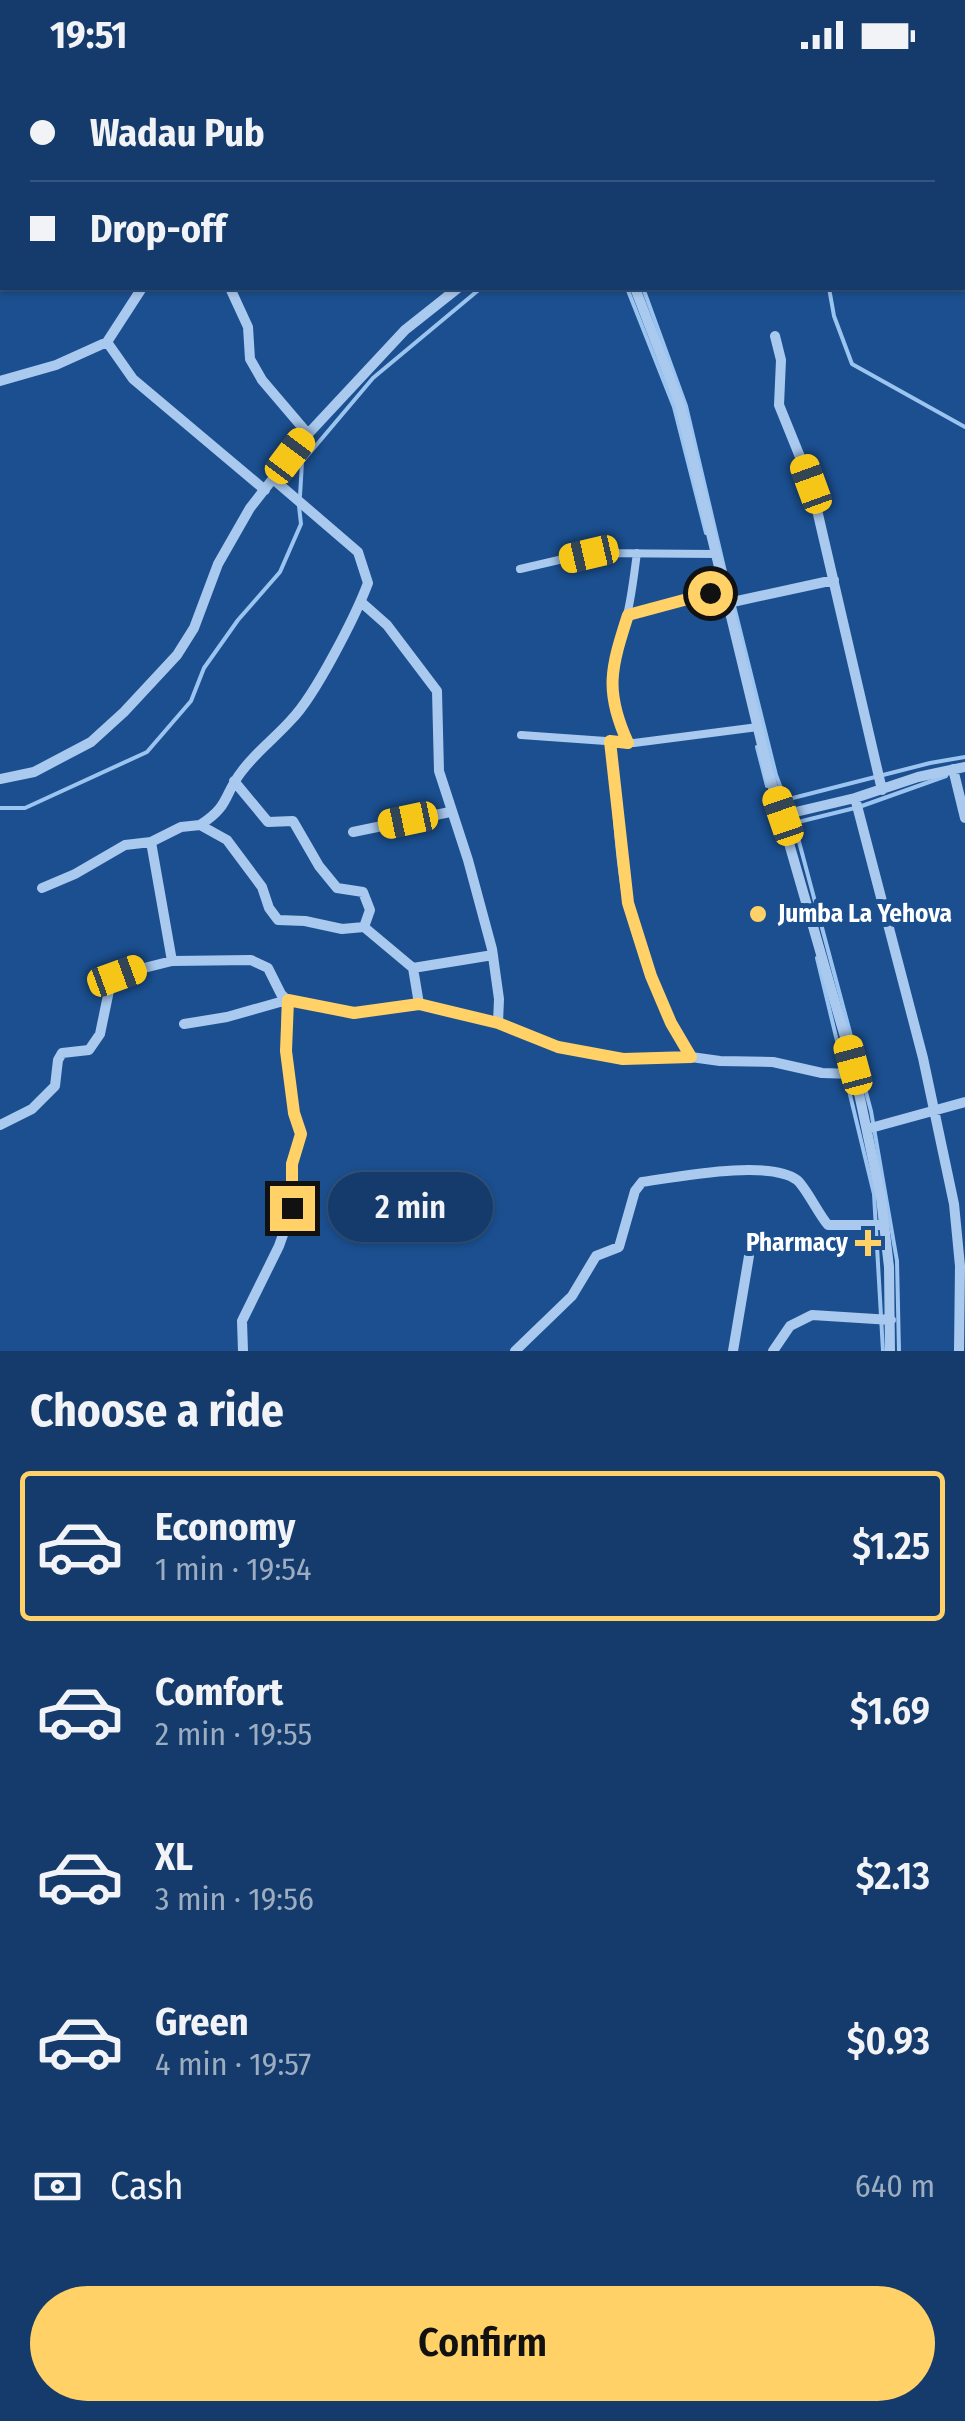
<!DOCTYPE html>
<meta charset="utf-8">
<style>
body{margin:0;font-family:"Fira Sans Condensed",sans-serif;background:#1d4271;color:#f1f3f6;height:100vh;display:flex;flex-direction:column;font-size:38px;white-space:nowrap}
*{box-sizing:border-box;margin:0}
p{font-size:32px;color:#9dadc1}
.icon{flex:none;width:55px;height:55px;fill:none;stroke:currentColor;stroke-width:2;stroke-linecap:round;stroke-linejoin:round}
.map{position:relative;height:1281px;overflow:hidden}
.details{display:flex;flex-direction:column;background:#143b6b;flex:1}
.details>*{flex:none}
.hud{position:absolute;left:0px;top:0px;width:965px;height:220px;box-shadow:0 2px 8px #0004,0 0 0 2px #33557e;display:grid;align-content:center;height:220px;padding:0 30px;background:#143b6b}
.end{position:absolute;width:45px;height:45px;margin:-22px;border:12px solid #ffd166;background:#111;box-shadow:0 0 0 5px #111}
.from{border-radius:50%}
.bubble{position:absolute;height:70px;border-radius:35px;background:#143b6b;box-shadow:0 2px 8px #0004,0 0 0 2px #33557e;font-size:32px;font-weight:600;line-height:70px;text-align:center}
.car{position:absolute;width:30px;height:60px;margin:-30px -15px;border-radius:12px;box-shadow:0 0 8px 2px #0007;background:linear-gradient(#f5c518 24%,#345 0 40%,#f5c518 0 76%,#345 0 86%,#f5c518 0)}
.hud b{display:flex;align-items:center;gap:35px;height:95px;font-size:38px}
.hud b+b{border-top:2px solid #33557e}
.hud i{width:25px;height:25px;background:#f1f3f6}
ul{padding:0;list-style:none}
li{display:flex;align-items:center;gap:30px;height:150px;margin:0 20px 15px;padding:0 10px;border:5px solid transparent;border-radius:10px}
li div{flex:1}
li b{display:block;font-size:38px}
li em{font-style:normal;font-weight:600}
li.active{border-color:#ffd166}
li>.icon{width:90px;height:90px;stroke-width:1.5}
h2{padding:0 30px;font-size:45px;line-height:120px}
.pay{display:flex;align-items:center;gap:25px;height:110px;padding:0 30px;font-size:38px}
.pay p{margin-inline-start:auto}
.button{display:flex;gap:20px;margin-top:auto;padding:20px 30px}
.button a{flex:1;height:115px;border-radius:60px;background:#ffd166;color:#111;font-size:40px;font-weight:600;line-height:115px;text-align:center}
.status{display:flex;justify-content:space-between;align-items:center;height:70px;padding:0 50px;background:#143b6b;direction:ltr}
.status svg{height:28px;fill:currentColor}
.map>svg:first-child{display:block}
</style>
<div class="status"><b>19:51</b><svg viewBox="0 0 49 12"><path d="M0 12V9h3v3zM5 12V6h3v6zM10 12V3h3v9zM15 12V0h3v12zM26 1h20v11H26zM47 4h2v5h-2z"/></svg></div>
<div class="map">
<svg width="965" height="1281" viewBox="0 0 965 1281">
<rect width="100%" height="100%" fill="#1b4f8f"/>
<g fill="none" stroke-linecap="round" stroke-linejoin="round">
<path stroke="#9cc4f0" stroke-width="4" d="M962,48H965
M627,218L674,337L706,463
M643,218L686,336L730,523
M829,218L834,246L852,294L965,357
M300,426L302,392L373,308L481,218
M733,532L776,705L794,753L871,1041L897,1191L899,1281
M757,677L767,716
M785,730L930,693L965,687
M0,738H25L147,682L191,631L204,598L238,550L280,502L301,454L299,436
M794,753L859,737L946,706
M817,888L874,1124L883,1281"/>
<path stroke="#a9c9ee" stroke-width="8" d="M520,499L589,483L716,484
M627,545L711,523L724,534L728,533
M521,665L634,673L758,657
M609,671C617,723 617,786 628,835C641,888 663,939 691,987
M628,673C602,616 615,602 627,545C632,525 634,504 637,483"/>
<path stroke="#a9c9ee" stroke-width="10" d="M193,0L194,2
M376,0V2
M581,0V2
M26,2L27,0
M145,2L146,0
M472,2V0
M0,143L2,136
M0,203L2,202
M230,218L248,257L250,289L262,310L308,364
M635,218L680,335L769,704L853,995L881,1128L889,1197L890,1281
M775,266L781,290L779,335L811,414L882,720
M107,272L133,309L265,420
M0,311L56,295L107,272L142,218
M361,532L387,555L437,621L439,701L468,790L492,879L499,929L498,953
M728,533L834,510
M953,699L965,748
M0,709L34,702L91,672L124,642L177,585L194,558L218,494L250,438L308,364L405,260L458,218
M234,711L268,752L293,751L319,796L337,818L363,822L370,840L364,857L413,898L419,934
M855,728L923,988L954,1134L960,1196L959,1281
M783,745L855,728L918,707L965,697
M200,755C231,735 223,725 242,701C257,681 275,668 291,650C315,626 356,545 368,513L358,482L273,409
M353,762L450,742
M151,772L172,891
M42,818L75,804L125,775L151,772L181,757L200,755L227,770L262,817L269,838L278,850L305,851L342,859L364,857
M413,898L493,885
M184,954L227,947L287,930L354,943L419,934L498,953L558,977L623,989L691,987L720,991L773,992L822,1003L855,1004
M0,1055L32,1039L55,1016L58,990L62,983L89,980L100,964L112,906L172,891L251,890L268,898L281,924L287,930L286,981L294,1043L301,1064L291,1095L292,1139L279,1176L242,1251L243,1281
M867,1059L965,1032
M515,1281L572,1226L596,1186L619,1177L635,1121L642,1112C677,1107 769,1089 797,1110C805,1116 819,1145 828,1155H884
M733,1281L749,1186
M773,1281L790,1256L812,1245L891,1250"/>
</g>
<g fill="none" stroke-linecap="round" stroke-linejoin="round">
<path stroke="#ffd166" stroke-width="12" d="M292,1138V1094L301,1064L294,1043L286,981L288,930L354,943L419,934L498,953L558,977L623,989L691,987L671,953L651,906L628,833L610,671L628,673C604,621 611,598 628,545L710,523"/>
</g>
<g fill="#ffd166" stroke="#1b4f8f" stroke-width="4">
<circle cx="758" cy="844" r="10"/>
<path d="M863 1158h10v10h10v10h-10v10h-10v-10h-10v-10h10z"/>
</g>
<g text-anchor="middle" dominant-baseline="central" stroke-width="10" stroke-linejoin="round" paint-order="stroke">
<g font-size="25" font-weight="bold" fill="#fff" stroke="#1b4f8f" text-anchor="start">
<text x="778" y="844">Jumba La Yehova</text>
<text x="848" y="1173" text-anchor="end">Pharmacy</text>
</g>
</g>
</svg>
<i class="end from" style="left:710px;top:523px"></i>
<i class="end" style="left:292px;top:1138px"></i>
<div class="bubble" style="left:328px;top:1102px;width:165px">2 min</div>
<i class="car" style="left:290px;top:386px;rotate:37deg"></i>
<i class="car" style="left:811px;top:414px;rotate:340deg"></i>
<i class="car" style="left:589px;top:484px;rotate:257deg"></i>
<i class="car" style="left:783px;top:746px;rotate:341deg"></i>
<i class="car" style="left:408px;top:750px;rotate:258deg"></i>
<i class="car" style="left:117px;top:906px;rotate:70deg"></i>
<i class="car" style="left:853px;top:995px;rotate:345deg"></i>
<div class="hud">
<b><i class="from"></i>Wadau Pub</b>
<b><i></i>Drop-off</b>
</div>
</div>
<section class="details">
<h2>Choose a ride</h2>
<ul>
<li class="active"><svg class="icon" aria-label="car" viewBox="0 0 24 24"><path d="M5 17H2v-5l4-1 3-4h7l3 4 3 1v5h-3M9 17h6M6 11h13"/><circle cx="7" cy="17" r="2"/><circle cx="17" cy="17" r="2"/></svg><div><b>Economy</b><p>1 min · 19:54</p></div><em>$1.25</em></li>
<li><svg class="icon" aria-label="car" viewBox="0 0 24 24"><path d="M5 17H2v-5l4-1 3-4h7l3 4 3 1v5h-3M9 17h6M6 11h13"/><circle cx="7" cy="17" r="2"/><circle cx="17" cy="17" r="2"/></svg><div><b>Comfort</b><p>2 min · 19:55</p></div><em>$1.69</em></li>
<li><svg class="icon" aria-label="car" viewBox="0 0 24 24"><path d="M5 17H2v-5l4-1 3-4h7l3 4 3 1v5h-3M9 17h6M6 11h13"/><circle cx="7" cy="17" r="2"/><circle cx="17" cy="17" r="2"/></svg><div><b>XL</b><p>3 min · 19:56</p></div><em>$2.13</em></li>
<li><svg class="icon" aria-label="car" viewBox="0 0 24 24"><path d="M5 17H2v-5l4-1 3-4h7l3 4 3 1v5h-3M9 17h6M6 11h13"/><circle cx="7" cy="17" r="2"/><circle cx="17" cy="17" r="2"/></svg><div><b>Green</b><p>4 min · 19:57</p></div><em>$0.93</em></li>
</ul>
<div class="pay"><svg class="icon" aria-label="cash" viewBox="0 0 24 24"><path d="M3 7h18v10H3z"/><circle cx="12" cy="12" r="2"/></svg>Cash<p>640 m</p></div>
<div class="button"><a>Confirm</a></div>
</section>
